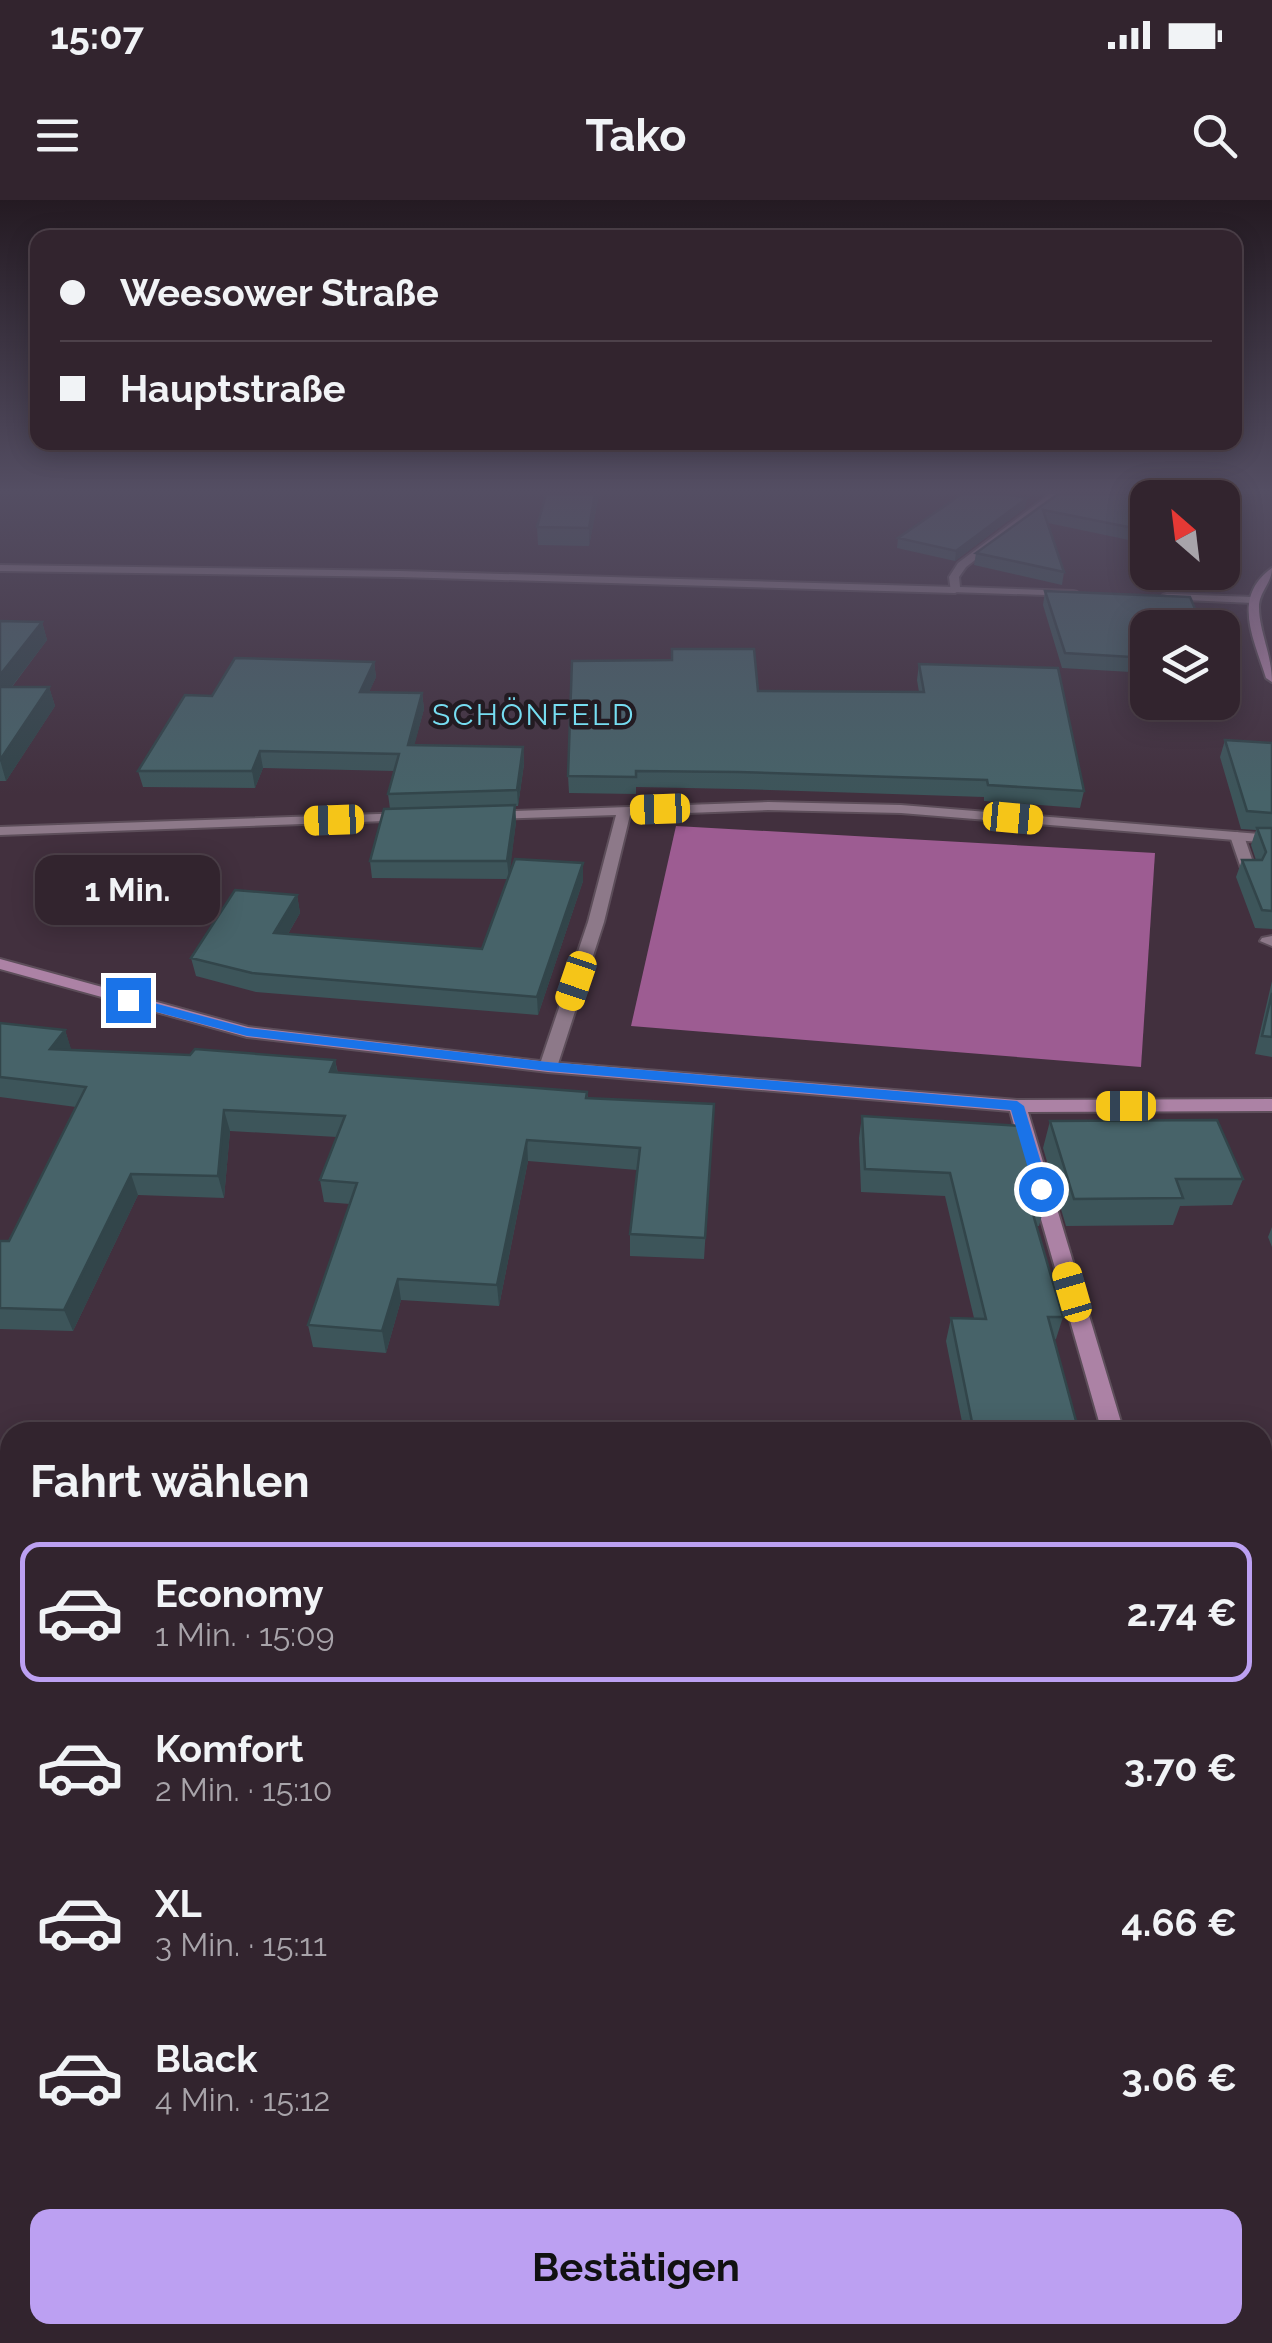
<!DOCTYPE html>
<html lang="de">
<meta charset="utf-8">
<style>
body{margin:0;font-family:Raleway,sans-serif;background:#3a2c36;color:#f1f3f6;height:100vh;display:flex;flex-direction:column;font-size:38px;white-space:nowrap}
*{box-sizing:border-box;margin:0}
p{font-size:32px;color:#a8a4aa}
.icon{flex:none;width:55px;height:55px;fill:none;stroke:currentColor;stroke-width:2;stroke-linecap:round;stroke-linejoin:round}
.map{position:relative;flex:1;overflow:hidden}
.details{position:absolute;left:0px;top:1222px;width:1272px;height:922px;display:flex;flex-direction:column;background:#32242e;border-radius:30px 30px 0 0;box-shadow:0 5px 25px #0003,0 0 0 2px #4d414a}
.details>*{flex:none}
.guide{position:absolute;left:30px;top:30px;width:1212px;height:220px;border-radius:20px;box-shadow:0 5px 25px #0003,0 0 0 2px #4d414a;display:grid;align-content:center;height:220px;padding:0 30px;background:#32242e}
.needle{width:65px;rotate:332deg}
.controls{position:absolute;left:1130px;top:280px;display:grid;gap:20px}
.controls a{display:grid;place-items:center;width:110px;height:110px;border-radius:20px;background:#32242e;box-shadow:0 5px 25px #0003,0 0 0 2px #4d414a;font-size:50px}
.end{position:absolute;width:45px;height:45px;margin:-22px;border:12px solid #1a73e8;background:#fff;box-shadow:0 0 0 5px #fff}
.from{border-radius:50%}
.bubble{position:absolute;height:70px;border-radius:20px;background:#32242e;box-shadow:0 5px 25px #0003,0 0 0 2px #4d414a;font-size:32px;font-weight:700;line-height:70px;text-align:center}
.car{position:absolute;width:30px;height:60px;margin:-30px -15px;border-radius:12px;box-shadow:0 0 8px 2px #0007;background:linear-gradient(#f5c518 24%,#345 0 40%,#f5c518 0 76%,#345 0 86%,#f5c518 0)}
.guide b{display:flex;align-items:center;gap:35px;height:95px;font-size:38px}
.guide b+b{border-top:2px solid #4d414a}
.guide i{width:25px;height:25px;background:#f1f3f6}
ul{padding:0;list-style:none}
li{display:flex;align-items:center;gap:30px;height:140px;margin:0 20px 15px;padding:0 10px;border:5px solid transparent;border-radius:20px}
li div{flex:1}
li b{display:block;font-size:38px}
li em{font-style:normal;font-weight:700}
li.current{border-color:#bca0f2}
li>.icon{width:90px;height:90px;stroke-width:1.5}
h2{padding:0 30px;font-size:45px;line-height:120px}
.primary-button{display:flex;gap:20px;margin-top:auto;padding:20px 30px}
.primary-button a{flex:1;height:115px;border-radius:20px;background:#bca0f2;color:#111;font-size:40px;font-weight:700;line-height:115px;text-align:center}
.status{display:flex;justify-content:space-between;align-items:center;height:70px;padding:0 50px;background:#32242e;direction:ltr}
.status svg{height:28px;fill:currentColor}
header{display:flex;justify-content:space-between;align-items:center;height:130px;padding:0 30px;background:#32242e;font-size:45px;font-weight:700}
.map>svg:first-child{display:block}
</style>
<div class="status"><b>15:07</b><svg viewBox="0 0 49 12"><path d="M0 12V9h3v3zM5 12V6h3v6zM10 12V3h3v9zM15 12V0h3v12zM26 1h20v11H26zM47 4h2v5h-2z"/></svg></div>
<header><svg class="icon" aria-label="menu" viewBox="0 0 24 24"><path d="M4 6h16M4 12h16M4 18h16"/></svg>Tako<svg class="icon" aria-label="search" viewBox="0 0 24 24"><circle cx="10" cy="10" r="6"/><path d="M15 15l6 6"/></svg></header>
<div class="map">
<svg width="1272" height="2143" viewBox="0 0 1272 2143">
<rect width="100%" height="100%" fill="#42303e"/>
<path fill="#9d5c92" d="M676,626L1155,653L1141,867L631,826Z"/>
<g fill="none" stroke-linecap="round" stroke-linejoin="round">
<g stroke="#5d4e5a" stroke-width="4">
<path id="lane" d="M0,365L400,371L955,387L960,390L955,393L400,377L0,371Z
M1237,632L1244,636L1256,671L1254,674L1249,675L1242,671L1230,636Z
M1272,736V746L1260,741L1262,738Z"/>
</g>
<g stroke="#5d4e5a" stroke-width="4">
<path id="street" d="M1050,294H1061L966,367L959,377L960,387L1073,391L1077,392V396L951,392L949,377L958,363Z
M1167,394L1253,397L1259,400L1253,403L1163,399V395Z
M768,602L901,605L1272,635V643L901,613L768,610L630,615L604,722L557,867L554,871H542L539,867L588,722L616,615L492,619L487,618V612Z
M408,613L413,614V620L0,635V627Z"/>
</g>
<g stroke="#5d4e5a" stroke-width="4">
<path id="secondary" d="M1272,368C1272,383 1259,392 1259,407C1259,432 1272,454 1272,482L1266,478C1254,439 1231,397 1272,368Z
M0,759L248,827L548,862L1017,900L1272,899V911L1028,912L1124,1232H1102L1010,911L548,872L247,837L0,769Z
M1262,1631L1272,1636V1680L1262,1676Z
M1272,1701V1729L1262,1733V1704Z
M754,2135H792L789,2143H751Z"/>
</g>
<use href="#lane" fill="#8d7989" fill-rule="evenodd"/>
<use href="#street" fill="#8d7989" fill-rule="evenodd"/>
<use href="#secondary" fill="#ac82a5" fill-rule="evenodd"/>
</g>
<path fill="#3d555a" d="M599,294L589,346L538,345L537,327Z
M1058,294H1215L1211,298H1148V344L1048,323L1064,372L1062,385L974,365L976,353Z
M1025,308L955,361L897,348L898,338Z
M1045,391L1148,428V473L1062,468L1043,405Z
M0,421L42,422L47,440L12,487H49L55,506L6,581H0Z
M374,462L376,477L369,492L422,493L424,509L414,545L523,547L524,564L518,606H515L516,622L509,674L583,681L538,815L256,792L196,776L191,758L297,695L300,713L288,734L482,749L507,679L372,678L370,661L390,609L388,594L395,571L263,568L255,588L143,587L138,571L212,496Z
M919,464L1084,591L1080,608L984,601V597L737,589L636,587V594L569,593L568,576L919,492L917,480Z
M1225,540L1272,543V729L1255,728L1236,677L1242,660H1256L1251,645L1256,630L1241,629L1220,557Z
M1272,781V857L1255,854Z
M0,823L65,830L71,850L335,860L338,873L587,892L588,898L714,904L704,1059L630,1056V1034L637,970L528,961L499,1106L401,1100L386,1153L313,1147L308,1125L350,1004L324,1002L320,980L337,937L230,931L224,998L138,995L73,1131L0,1129V1041H9L76,907L0,897Z
M862,916L1045,1004L1039,1026H1036L1063,1117L1056,1139L1054,1140L1079,1232H964L946,1141L951,1118H974L945,996L861,992L859,938Z
M1050,921L1243,979L1232,1005L1180,1006L1173,1025L1066,1026L1043,948Z
M1272,1027V1047L1268,1037Z
M1262,1832L1272,1834V2107L1262,2088Z"/>
<path fill="#32454a" d="M595,294H599L589,346V328Z
M1205,294H1215L1211,298H1201Z
M1027,298L1025,308L955,361L956,351Z
M42,422L47,440L0,502V475Z
M374,462L376,477L362,508L360,492Z
M49,487L55,506L6,581L0,560Z
M422,493L424,509L410,562L408,545Z
M523,547L524,564L518,606L517,590Z
M260,551L263,568L255,588L252,571Z
M515,605L516,622L509,679L507,661Z
M583,663V681L538,815L537,797Z
M297,695L300,713L278,751L274,733Z
M65,830L72,852L50,849Z
M335,860L339,881L330,872Z
M224,910L230,931L224,998L218,976Z
M527,940L528,961L499,1106L497,1085Z
M131,974L138,995L73,1131L64,1110Z
M398,1079L401,1100L386,1153L382,1131Z"/>
<path fill="#476369" stroke="#32454a" stroke-width="2.5" d="M546,294H595L589,328L537,327Z
M962,294H1004L1027,298L956,351L898,338Z
M1058,294H1205L1201,298H1148V331L1043,310L1064,372L976,353Z
M1045,391L1190,397L1203,428H1148V458L1065,453Z
M0,421L42,422L0,475Z
M672,449H754L758,491L924,492L919,464L1058,468L1084,591L988,585L987,580L738,572L636,571V577L568,576L572,461L672,460Z
M235,458L374,462L360,492L422,493L408,545L523,547L517,590L388,594L399,554L260,551L252,571H138L185,495L212,496Z
M0,487H49L0,560Z
M1225,540L1272,543V613L1247,611Z
M515,605L507,661H370L384,609Z
M1257,628H1272V711L1262,710L1242,660H1262L1266,652Z
M515,659L583,663L537,797L252,773L191,758L235,690L297,695L274,733L482,749Z
M1272,793V837L1262,836Z
M0,823L65,830L50,849L190,855L195,849L335,860L330,872L587,892L586,898L714,904L705,1038L630,1034L640,948L527,940L497,1085L398,1079L382,1131L308,1125L357,983L320,980L345,916L224,910L218,976L131,974L64,1110L0,1108V1041H9L86,887L0,877Z
M862,916L1022,926L1045,1004H1030L1063,1117H1048L1079,1232H974L951,1118L986,1119L950,973L865,969Z
M1217,920L1243,979H1176L1183,998L1074,999L1050,921Z
M1266,1831L1272,1834V2011L1262,2015V1832Z"/>
<linearGradient id="sky" x2="0" y2="1"><stop stop-color="#241a22"/><stop offset="0.49" stop-color="#544e63"/><stop offset="1" stop-color="#544e63" stop-opacity="0"/></linearGradient>
<rect width="1272" height="594" fill="url(#sky)"/>
<path fill="#1a73e8" d="M128,796L247,828L548,862L1017,901L1024,906L1049,989L1041,994L1034,989L1011,910L548,871L247,836L123,803V797Z"/>
<g text-anchor="middle" dominant-baseline="central" stroke-width="9" stroke-linejoin="round" paint-order="stroke">
<g font-size="30" letter-spacing="2.5" fill="#76ddf1" stroke="#231b22">
<text x="534" y="514">SCHÖNFELD</text>
</g>
</g>
</svg>
<div class="controls">
<a><svg class="needle" viewBox="-14 -14 28 28"><path d="M0-13l5 13h-10z" fill="#e53935"/><path d="M0 13l5-13h-10z" fill="#a8a4aa"/></svg></a>
<a><svg class="icon" aria-label="layers" viewBox="0 0 24 24"><path d="M12 4l9 5-9 5-9-5zM3 14l9 5 9-5"/></svg></a>
</div>
<i class="end from" style="left:1041px;top:989px"></i>
<i class="end" style="left:128px;top:800px"></i>
<div class="bubble" style="left:35px;top:655px;width:185px">1 Min.</div>
<i class="car" style="left:660px;top:609px;rotate:268deg"></i>
<i class="car" style="left:1013px;top:618px;rotate:95deg"></i>
<i class="car" style="left:334px;top:620px;rotate:268deg"></i>
<i class="car" style="left:576px;top:781px;rotate:199deg"></i>
<i class="car" style="left:1126px;top:906px;rotate:270deg"></i>
<i class="car" style="left:1072px;top:1092px;rotate:344deg"></i>
<div class="guide">
<b><i class="from"></i>Weesower Straße</b>
<b><i></i>Hauptstraße</b>
</div>
<section class="details">
<h2>Fahrt wählen</h2>
<ul>
<li class="current"><svg class="icon" aria-label="car" viewBox="0 0 24 24"><path d="M5 17H2v-5l4-1 3-4h7l3 4 3 1v5h-3M9 17h6M6 11h13"/><circle cx="7" cy="17" r="2"/><circle cx="17" cy="17" r="2"/></svg><div><b>Economy</b><p>1 Min. · 15:09</p></div><em>2.74 €</em></li>
<li><svg class="icon" aria-label="car" viewBox="0 0 24 24"><path d="M5 17H2v-5l4-1 3-4h7l3 4 3 1v5h-3M9 17h6M6 11h13"/><circle cx="7" cy="17" r="2"/><circle cx="17" cy="17" r="2"/></svg><div><b>Komfort</b><p>2 Min. · 15:10</p></div><em>3.70 €</em></li>
<li><svg class="icon" aria-label="car" viewBox="0 0 24 24"><path d="M5 17H2v-5l4-1 3-4h7l3 4 3 1v5h-3M9 17h6M6 11h13"/><circle cx="7" cy="17" r="2"/><circle cx="17" cy="17" r="2"/></svg><div><b>XL</b><p>3 Min. · 15:11</p></div><em>4.66 €</em></li>
<li><svg class="icon" aria-label="car" viewBox="0 0 24 24"><path d="M5 17H2v-5l4-1 3-4h7l3 4 3 1v5h-3M9 17h6M6 11h13"/><circle cx="7" cy="17" r="2"/><circle cx="17" cy="17" r="2"/></svg><div><b>Black</b><p>4 Min. · 15:12</p></div><em>3.06 €</em></li>
</ul>
<div class="primary-button"><a>Bestätigen</a></div>
</section>
</div>
